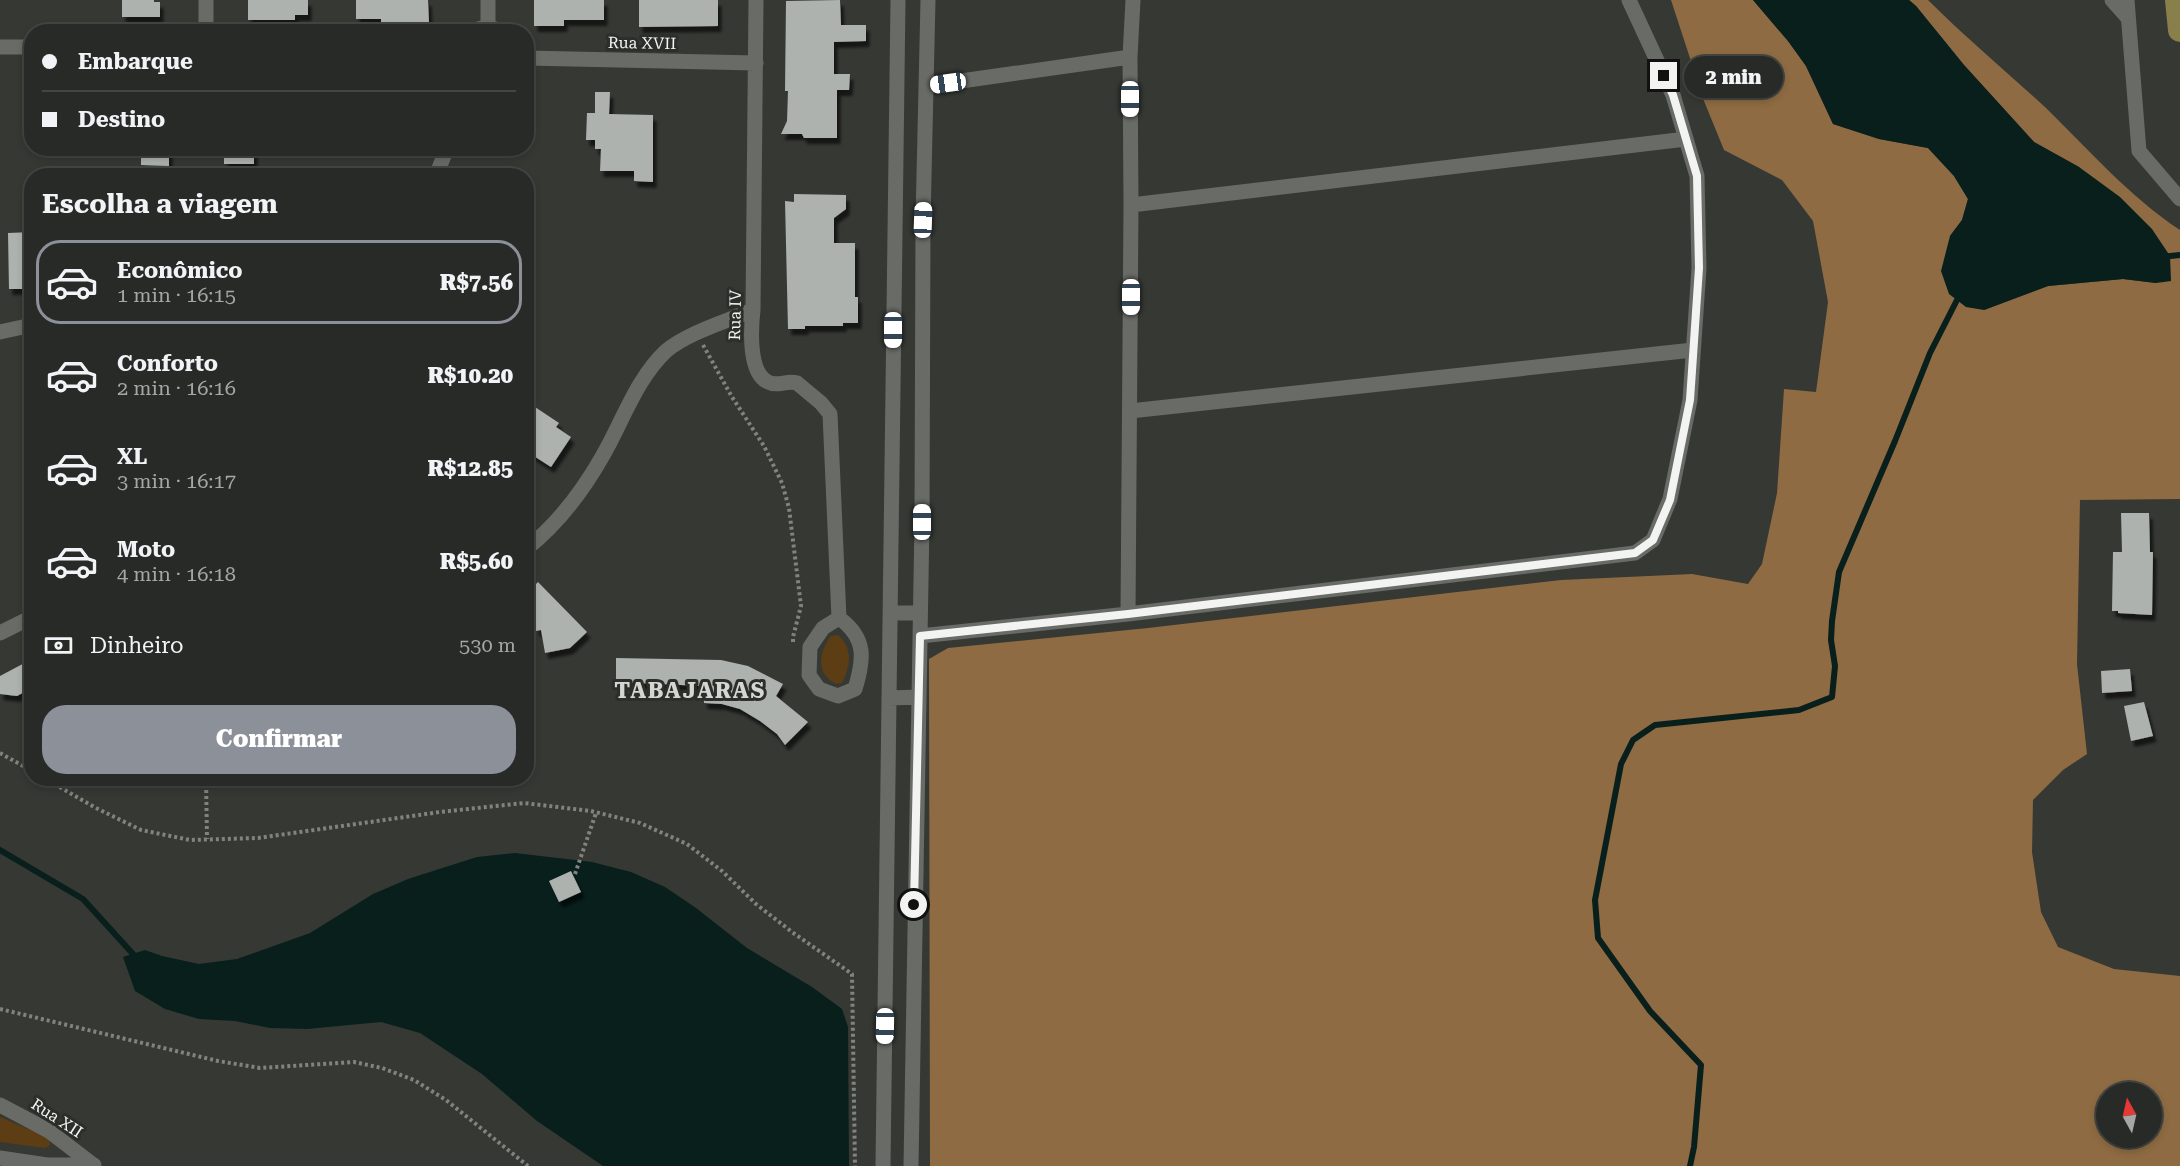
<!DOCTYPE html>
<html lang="pt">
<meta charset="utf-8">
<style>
body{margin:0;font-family:"Roboto Serif",serif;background:#343633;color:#f1f3f6;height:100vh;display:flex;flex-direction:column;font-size:22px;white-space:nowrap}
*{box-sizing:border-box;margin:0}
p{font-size:20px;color:#a5a7a7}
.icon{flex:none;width:33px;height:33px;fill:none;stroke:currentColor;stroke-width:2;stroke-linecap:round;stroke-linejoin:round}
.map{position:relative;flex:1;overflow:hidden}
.drawer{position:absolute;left:24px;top:168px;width:510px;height:618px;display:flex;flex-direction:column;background:#282a27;border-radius:24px;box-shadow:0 3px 9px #0003,0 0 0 2px #444644}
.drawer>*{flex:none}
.guide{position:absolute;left:24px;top:24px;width:510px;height:132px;border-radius:24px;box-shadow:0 3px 9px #0003,0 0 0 2px #444644;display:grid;align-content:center;height:132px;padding:0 18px;background:#282a27}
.needle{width:39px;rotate:352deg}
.fabs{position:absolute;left:2096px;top:1082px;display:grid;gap:12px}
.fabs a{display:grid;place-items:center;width:66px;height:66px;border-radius:50%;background:#282a27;box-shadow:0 3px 9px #0003,0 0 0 2px #444644;font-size:30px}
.end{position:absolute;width:27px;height:27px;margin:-14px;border:8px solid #f3f4f1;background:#111;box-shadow:0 0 0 3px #111}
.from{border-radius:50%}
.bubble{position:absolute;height:42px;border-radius:21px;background:#282a27;box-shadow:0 3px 9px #0003,0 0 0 2px #444644;font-size:20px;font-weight:800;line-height:42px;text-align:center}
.car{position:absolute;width:18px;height:36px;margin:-18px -9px;border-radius:8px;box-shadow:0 0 4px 2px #0007;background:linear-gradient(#fff 24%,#345 0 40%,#fff 0 76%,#345 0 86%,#fff 0)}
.guide b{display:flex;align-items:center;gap:21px;height:57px;font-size:22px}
.guide b+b{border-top:2px solid #444644}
.guide i{width:15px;height:15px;background:#f1f3f6}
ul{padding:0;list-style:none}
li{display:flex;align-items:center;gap:18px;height:84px;margin:0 12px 9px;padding:0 6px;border:3px solid transparent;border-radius:24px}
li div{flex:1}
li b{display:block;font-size:22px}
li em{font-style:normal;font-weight:800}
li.active{border-color:#8c9099}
li>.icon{width:54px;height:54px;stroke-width:1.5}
h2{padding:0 18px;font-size:27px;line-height:72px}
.pay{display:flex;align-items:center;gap:15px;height:66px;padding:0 18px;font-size:22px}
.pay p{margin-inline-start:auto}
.button{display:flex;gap:12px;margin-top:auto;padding:12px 18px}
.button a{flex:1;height:69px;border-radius:24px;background:#8c9099;color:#fff;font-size:24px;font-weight:800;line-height:69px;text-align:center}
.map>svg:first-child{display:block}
</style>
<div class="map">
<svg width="2180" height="1166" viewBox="0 0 2180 1166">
<defs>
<filter id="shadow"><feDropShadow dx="3.5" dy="6" stdDeviation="1.5" flood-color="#0009"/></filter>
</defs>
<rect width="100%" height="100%" fill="#363834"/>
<path fill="#5d3d14" d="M838,635C854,649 850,667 842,683L836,684C815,674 819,652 831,636Z
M0,1117L49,1138L50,1145L45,1148L0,1142Z"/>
<path fill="#8e6b42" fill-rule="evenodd" d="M1671,0H1753L1788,41L1806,66L1833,124L1879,139L1928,148L1954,176L1968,199L1962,220L1950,236L1984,310L2048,286L2123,279L2156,283L2079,167L2034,142L1964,65L1916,6L1909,0H1928C1966,38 2007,72 2047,109C2090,151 2130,197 2180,230V499L2080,500L2077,664L2087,754L2063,770L2033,800L2032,852L2041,912L2058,947L2114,969L2180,976V1166H930L929,659L948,648L1148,628L1561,580L1692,574L1748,584L1762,564L1777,493L1784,389L1816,392L1828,302L1813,221L1782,180L1724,150L1704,101ZM2106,1092H2151V1137H2106Z"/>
<path fill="#081f1c" d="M1753,0H1909L1916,6L1964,65L2034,142L2079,167L2120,197L2152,229L2170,256L2171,281L2156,283L2123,279L2048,286L1984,310L1966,307L1949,294L1941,271L1950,236L1962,220L1968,199L1954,176L1928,148L1879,139L1833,124L1806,66L1788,41Z
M515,853L592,862L631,872L665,887L696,908L747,948L812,987L842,1009L848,1027L849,1166H603L537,1121L482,1074L420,1033L381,1022L307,1029L270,1028L235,1021L199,1019L165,1009L135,991L123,957L145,950L162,956L199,964L237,959L310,933L373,894L408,879L477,857Z"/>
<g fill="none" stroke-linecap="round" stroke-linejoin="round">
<path stroke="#081f1c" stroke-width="6" d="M2170,256L2180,255
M0,850L83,899L133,954
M1690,1166L1694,1147L1701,1065L1650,1011L1598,938L1595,900L1621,764L1633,740L1655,725L1799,710L1832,697L1835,666L1831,640L1832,621L1839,572L1895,441L1930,353L1957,300"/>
</g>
<path fill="#adb2ae" filter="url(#shadow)" d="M122,0H154V2H160V17H122Z
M248,0H308V15H295V20H248Z
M356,0H428L429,23L381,24V19H356Z
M534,0H604V20H564V26H534Z
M639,0H718V26L639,27Z
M840,0L841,25H866V41L834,42V74H850L849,90H837V138H804L802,134H781L787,121L788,91H785L786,1Z
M595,92H610L609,114L653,115V182L634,181V171H600L601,149H595V140H586L587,113H595Z
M141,148H169V166L141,165Z
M224,148H254V164H224Z
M794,194L846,195V209L834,218V243H855V297H858V323H843V326H805V329H788L785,201L794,202Z
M32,232V289H9L8,233Z
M526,401L559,423L556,427L571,437L551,467L526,451Z
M2121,513H2149L2150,552H2153L2152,615L2118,613V611H2112L2113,552H2122Z
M538,582L587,632L570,648L545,653L541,630L536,631L535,623L526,615V594Z
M616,658L721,660L748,666L783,684L776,696L808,722L785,745L777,734L760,721L740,709L722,704L704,703L703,686L616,682Z
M32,659V688L17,696L0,694V676Z
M2130,669L2132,691L2102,693L2101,671Z
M2144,702L2153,736L2131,741L2124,706Z
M571,871L581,892L559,902L549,881Z"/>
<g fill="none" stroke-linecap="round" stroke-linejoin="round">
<path stroke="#81837f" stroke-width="4" stroke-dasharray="3 3" stroke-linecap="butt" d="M703,345L732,397L764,446L782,483L789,508L801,606L793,637V644
M0,753L32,771
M44,778L94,807L141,830L190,840L258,838L440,812L524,803L591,811L640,823L687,844L722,871L756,904L792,932L852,974L855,1166
M206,778L207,839
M575,874L596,813
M0,1009L218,1061L260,1068L354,1062L382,1068L414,1080L446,1100L528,1166"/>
<path stroke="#696b67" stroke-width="15" d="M756,0L753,310C751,328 748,373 768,382C777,387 787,380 797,383L821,403L830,414L839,618
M2112,0L2128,18
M2127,0L2139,151L2180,199
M488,27V0
M206,32V0
M471,32C481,27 491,25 501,32
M0,47H32
M526,58L756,63
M926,86L1130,57
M436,176L447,148
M1131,205L1686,139
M0,332L32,325
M1130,411L1693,350
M526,549C558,524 582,492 602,457C622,423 636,379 666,351C687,333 727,321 753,310
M890,613H920
M1128,614L1131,205L1130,57L1133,0
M839,618C867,638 864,660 855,689L838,696L819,689L809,675L810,647L823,628Z
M0,633L32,617
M920,636L1128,614L1635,553L1653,540L1670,499L1690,400L1699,268L1697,176L1673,95L1629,0
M889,698L919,697
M0,1105L49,1131L92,1164
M0,1158L47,1165H94
M883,1166L898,0
M911,1166L922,522L923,220L928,0"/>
<path stroke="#887f4b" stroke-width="24" d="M2177,0L2180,30"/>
</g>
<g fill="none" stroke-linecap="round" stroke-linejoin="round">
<path stroke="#f3f4f1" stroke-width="8" d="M914,905L920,636L1128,614L1635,553L1653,540L1670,500L1690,400L1699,268L1697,176L1673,95L1664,76"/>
</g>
<g text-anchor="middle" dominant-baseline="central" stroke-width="6" stroke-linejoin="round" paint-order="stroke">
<g font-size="16" fill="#f3f4f1" stroke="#2c2e2a">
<text transform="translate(642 43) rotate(1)">Rua XVII</text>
<text transform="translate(735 315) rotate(-89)">Rua IV</text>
<text transform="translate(57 1118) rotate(33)">Rua XII</text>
</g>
<g font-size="22" font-weight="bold" letter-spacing="1.5" fill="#d4d6d2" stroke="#2c2e2a">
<text x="690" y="690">TABAJARAS</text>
</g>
</g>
</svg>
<div class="fabs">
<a><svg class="needle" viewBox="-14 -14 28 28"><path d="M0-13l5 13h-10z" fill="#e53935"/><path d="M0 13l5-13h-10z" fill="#a5a7a7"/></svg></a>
</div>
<i class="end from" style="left:914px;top:905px"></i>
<i class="end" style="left:1664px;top:76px"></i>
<div class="bubble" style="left:1684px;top:56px;width:99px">2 min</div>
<i class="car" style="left:948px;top:83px;rotate:262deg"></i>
<i class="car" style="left:1130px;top:99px;rotate:180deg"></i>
<i class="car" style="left:923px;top:220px;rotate:2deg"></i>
<i class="car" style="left:1131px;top:297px;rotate:180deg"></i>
<i class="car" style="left:893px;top:330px;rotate:180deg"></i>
<i class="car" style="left:922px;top:522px;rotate:0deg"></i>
<i class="car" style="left:885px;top:1026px;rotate:181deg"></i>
<div class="guide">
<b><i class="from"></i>Embarque</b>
<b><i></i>Destino</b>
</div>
<section class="drawer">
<h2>Escolha a viagem</h2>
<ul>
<li class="active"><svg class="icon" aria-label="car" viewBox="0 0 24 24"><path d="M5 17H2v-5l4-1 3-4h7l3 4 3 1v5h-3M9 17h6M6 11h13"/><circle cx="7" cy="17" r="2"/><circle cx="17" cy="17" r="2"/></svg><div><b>Econômico</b><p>1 min · 16:15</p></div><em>R$7.56</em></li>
<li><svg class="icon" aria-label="car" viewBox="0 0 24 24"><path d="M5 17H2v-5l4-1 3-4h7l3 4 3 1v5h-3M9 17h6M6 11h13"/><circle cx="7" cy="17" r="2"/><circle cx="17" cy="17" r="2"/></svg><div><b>Conforto</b><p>2 min · 16:16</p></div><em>R$10.20</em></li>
<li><svg class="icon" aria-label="car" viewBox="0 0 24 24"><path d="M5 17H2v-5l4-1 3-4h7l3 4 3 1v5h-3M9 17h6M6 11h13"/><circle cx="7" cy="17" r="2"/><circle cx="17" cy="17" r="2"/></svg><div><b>XL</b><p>3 min · 16:17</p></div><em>R$12.85</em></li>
<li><svg class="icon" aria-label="car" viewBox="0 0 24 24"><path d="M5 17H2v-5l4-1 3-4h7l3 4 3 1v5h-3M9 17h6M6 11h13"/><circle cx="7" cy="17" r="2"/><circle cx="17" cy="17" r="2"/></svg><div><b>Moto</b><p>4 min · 16:18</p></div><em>R$5.60</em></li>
</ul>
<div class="pay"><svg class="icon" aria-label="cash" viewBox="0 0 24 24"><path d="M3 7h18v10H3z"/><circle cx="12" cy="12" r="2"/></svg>Dinheiro<p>530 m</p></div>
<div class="button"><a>Confirmar</a></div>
</section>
</div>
